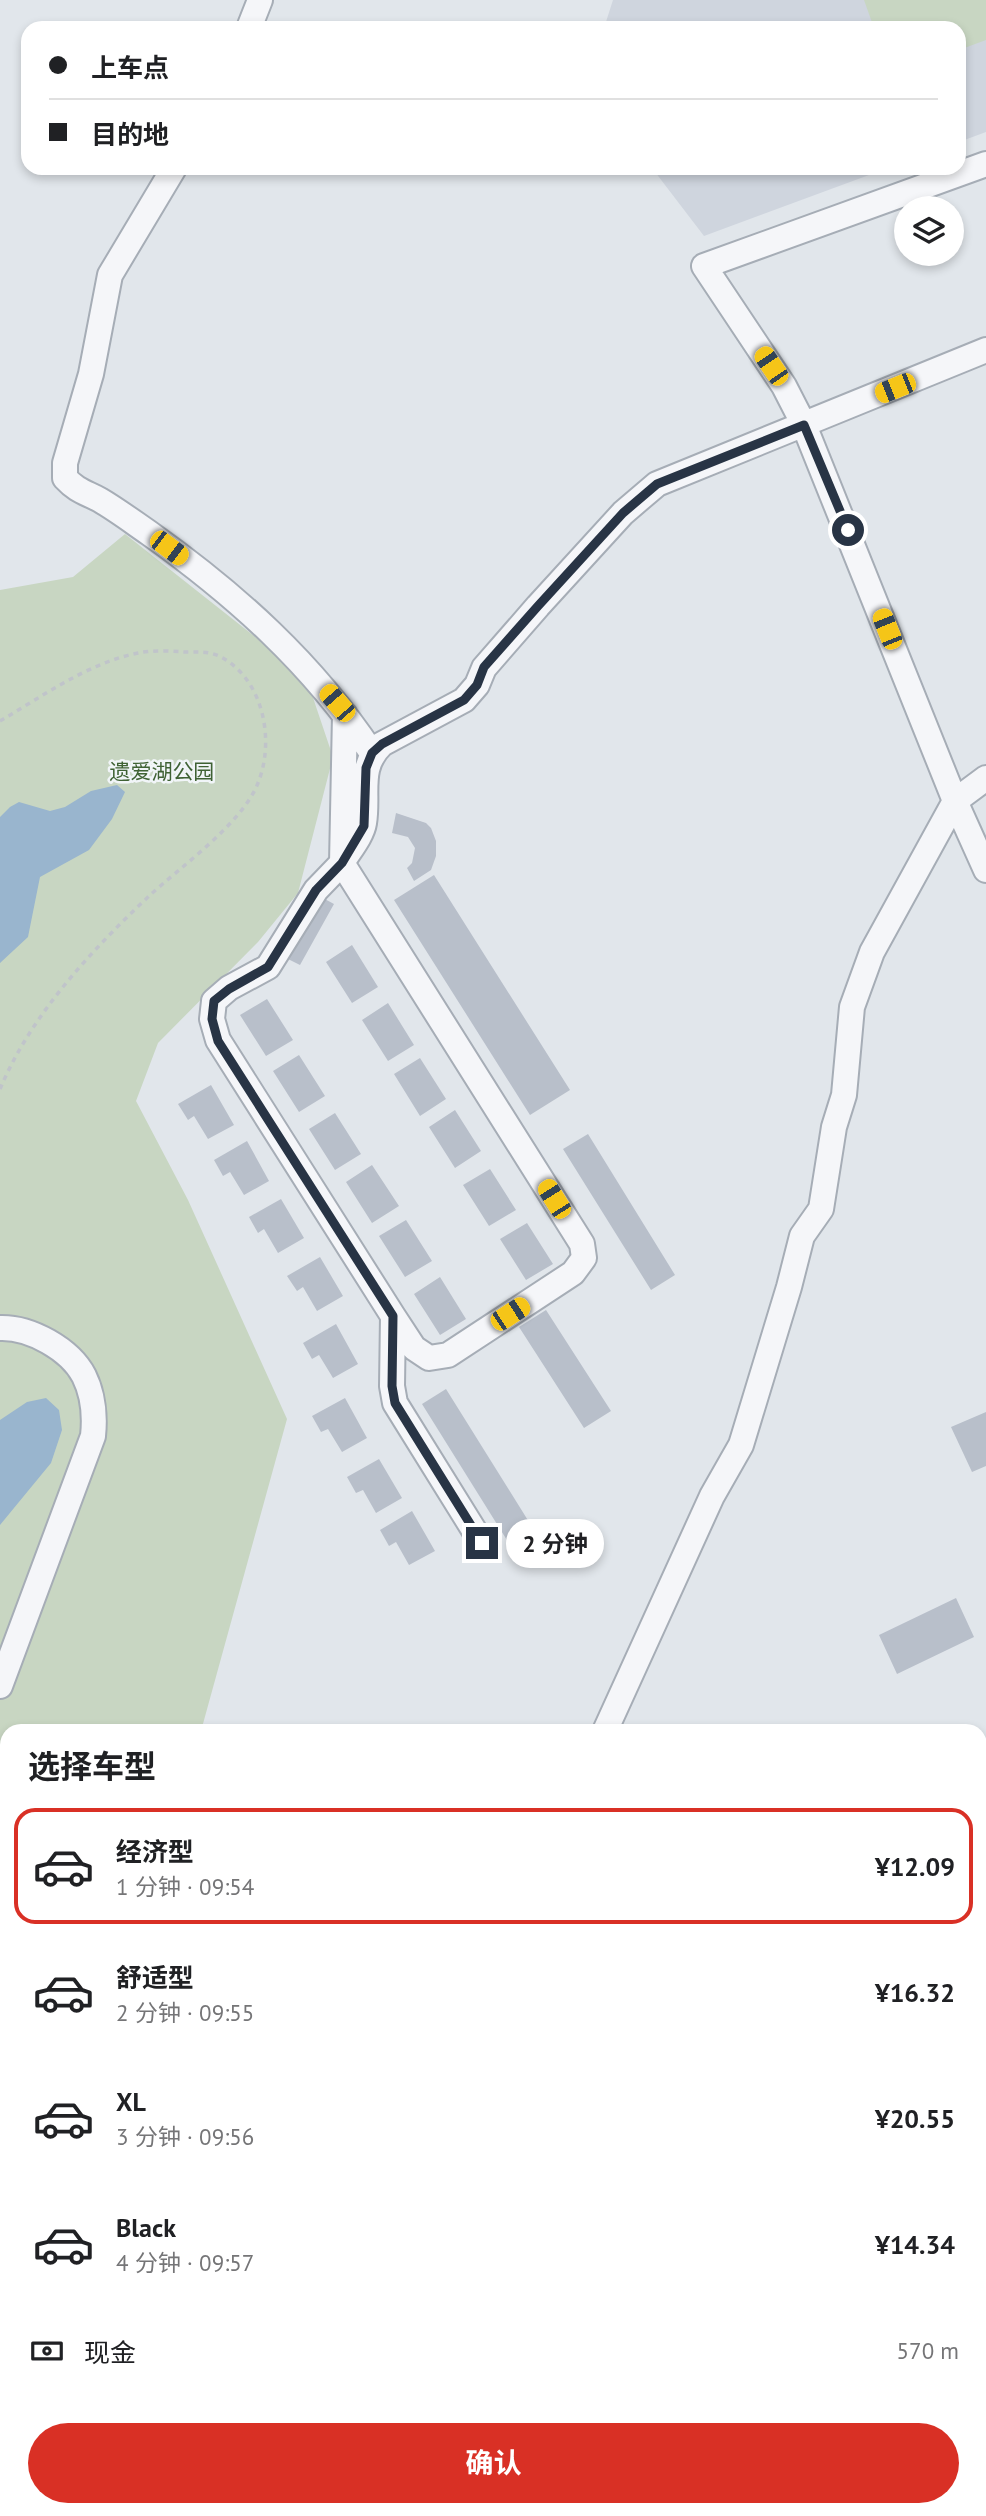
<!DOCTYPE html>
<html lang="zh">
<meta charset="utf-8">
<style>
body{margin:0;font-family:"PT Sans","Noto Sans SC",sans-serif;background:#f2f2f2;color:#202124;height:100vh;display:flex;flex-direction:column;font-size:26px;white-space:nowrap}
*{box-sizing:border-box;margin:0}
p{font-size:23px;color:#757577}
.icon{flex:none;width:38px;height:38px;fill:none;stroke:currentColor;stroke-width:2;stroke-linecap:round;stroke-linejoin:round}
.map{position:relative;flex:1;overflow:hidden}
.side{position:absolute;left:0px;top:1724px;width:987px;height:793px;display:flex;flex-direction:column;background:#fff;border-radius:21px 21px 0 0;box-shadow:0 4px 10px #0003}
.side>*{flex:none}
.banner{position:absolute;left:21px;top:21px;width:945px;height:154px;border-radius:21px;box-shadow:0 4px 10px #0003;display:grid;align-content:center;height:154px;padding:0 28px;background:#fff}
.fabs{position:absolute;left:894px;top:196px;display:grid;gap:14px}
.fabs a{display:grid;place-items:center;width:70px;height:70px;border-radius:50%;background:#fff;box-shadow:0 4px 10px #0003;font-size:35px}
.end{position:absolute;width:32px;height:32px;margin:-16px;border:9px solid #283445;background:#fff;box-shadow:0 0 0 4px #fff}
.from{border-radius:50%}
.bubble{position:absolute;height:49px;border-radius:24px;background:#fff;box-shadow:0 4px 10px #0003;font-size:23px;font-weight:700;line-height:49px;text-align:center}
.car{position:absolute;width:21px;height:42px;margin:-21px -10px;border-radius:9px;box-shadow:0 0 5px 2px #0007;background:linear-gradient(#f5c518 24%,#345 0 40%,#f5c518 0 76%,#345 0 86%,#f5c518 0)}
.banner b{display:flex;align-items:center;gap:24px;height:66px;font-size:26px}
.banner b+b{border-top:2px solid #e0e0e0}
.banner i{width:18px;height:18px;background:#202124}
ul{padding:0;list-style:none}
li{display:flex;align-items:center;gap:21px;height:116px;margin:0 14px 10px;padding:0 14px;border:4px solid transparent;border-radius:21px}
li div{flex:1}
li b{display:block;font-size:26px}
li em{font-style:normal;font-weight:700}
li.selected{border-color:#d93025}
li>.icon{width:63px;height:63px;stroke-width:1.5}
h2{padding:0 28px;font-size:32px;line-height:84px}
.pay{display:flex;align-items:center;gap:18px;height:77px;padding:0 28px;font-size:26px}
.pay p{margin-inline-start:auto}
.button{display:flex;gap:14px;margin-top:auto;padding:14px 28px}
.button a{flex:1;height:80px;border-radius:42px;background:#d93025;color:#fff;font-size:28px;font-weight:700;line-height:80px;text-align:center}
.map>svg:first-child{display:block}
</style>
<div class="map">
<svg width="986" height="2516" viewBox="0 0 986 2516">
<rect width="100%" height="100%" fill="#e1e6eb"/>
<path fill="#cfd5de" d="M613,0H986V132L959,142V28H604Z
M652,168H888L704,236Z"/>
<path fill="#c8d6c2" d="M864,0H986V40L959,50V28H874Z
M125,534L306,677L333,757L298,893L258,942L158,1043L136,1101L188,1200L287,1419L201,1731H7V2510H459L461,2516H0V590L73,577Z"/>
<path fill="#99b5ce" d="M117,785L125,792L112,819L89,850L40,877L28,937L0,963V817L10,807L19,802L50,811L65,807L91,791Z
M46,1398L59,1410L62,1430L51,1463L0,1525V1420L27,1402Z
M0,2101L7,2106V2510H130V2516H0Z"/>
<path fill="#b8bfca" d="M396,813L426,823L431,828L436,841V856L431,870L414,881L407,868L412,863L415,848L408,837L392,833Z
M434,875L570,1090L530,1115L394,900Z
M321,897L334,904L300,965L288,959Z
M352,945L378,987L352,1003L326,962Z
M267,999L293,1040L266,1056L240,1015Z
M388,1003L414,1045L388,1061L362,1020Z
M299,1055L325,1096L299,1112L273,1071Z
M420,1058L446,1099L420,1116L394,1074Z
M211,1085L234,1125L208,1139L194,1116L188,1120L178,1104Z
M455,1110L481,1151L455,1168L429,1127Z
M335,1113L361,1154L335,1170L309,1129Z
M588,1134L675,1275L651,1290L563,1149Z
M247,1141L269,1181L244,1195L230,1172L223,1176L214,1160Z
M372,1165L399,1206L372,1223L346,1182Z
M490,1169L516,1210L489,1226L463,1185Z
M281,1199L304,1238L278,1253L264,1229L258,1233L249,1217Z
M406,1220L432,1261L405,1277L379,1236Z
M527,1223L553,1264L526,1280L500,1239Z
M320,1257L343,1296L317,1311L303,1287L297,1291L287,1276Z
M440,1277L466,1319L440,1335L414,1294Z
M546,1310L611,1411L584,1428L519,1327Z
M336,1324L358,1364L333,1378L319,1355L312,1359L303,1343Z
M446,1389L534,1530L510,1545L422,1404Z
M345,1398L367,1438L342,1452L328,1429L321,1432L312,1416Z
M986,1412V1466L972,1472L951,1427Z
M379,1459L402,1498L376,1513L363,1490L356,1493L347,1477Z
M412,1511L435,1551L409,1565L396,1542L389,1546L380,1530Z
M956,1598L974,1637L897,1674L879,1635Z
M986,1986V2035L980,2037V1988Z
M513,2510H742L744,2516H515Z"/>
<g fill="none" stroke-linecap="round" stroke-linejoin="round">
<g stroke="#a6adb6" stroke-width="28">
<path id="minor" d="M249,28L260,0
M986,164L704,266L784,386L804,425L955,801L986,870
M174,168L110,275L91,374L65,463V478C77,491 85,492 100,500C117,510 133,522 149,533C236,595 312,663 372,753
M345,715L342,863L316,890L268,967L229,988L214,1001L212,1019L218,1040L393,1316L414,1348L429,1358L448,1355L573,1273L584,1258L582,1244L342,863C349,851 362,836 364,823C369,793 357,768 382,744L464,700L477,685L484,668L538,606L623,513L657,484L986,350
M393,1316L392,1386L395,1403L482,1543
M0,1328C30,1327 70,1349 84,1376C93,1394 95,1417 93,1436L0,1686
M605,1731L712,1496L741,1445L789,1287L802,1236L821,1209L834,1127L844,1095L852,1007L872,952L955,801L986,778
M0,2019L7,2026
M212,2510V2516"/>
</g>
<g stroke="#a0abb8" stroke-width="35">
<path id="major" d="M980,2252L986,2250"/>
</g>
<path stroke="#c0c4ca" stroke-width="3.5" stroke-dasharray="5 5" stroke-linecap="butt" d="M0,721C43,696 88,663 138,653C152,650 170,651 185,652C198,652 210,651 221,657C264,680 275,741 258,783C242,824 180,867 148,897C90,952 31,1015 0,1089"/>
<use href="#minor" stroke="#f5f6f9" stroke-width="24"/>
<use href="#major" stroke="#fff" stroke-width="32"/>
</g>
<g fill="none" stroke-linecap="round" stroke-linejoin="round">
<path stroke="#283445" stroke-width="9" d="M482,1543L395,1403L392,1386L393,1316L218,1041L212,1019L214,1001L229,989L268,967L316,890L342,863L364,826L366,768L372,753L382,744L464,700L477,685L484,667L538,606L623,513L657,484L804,425L848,530"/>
</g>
<g text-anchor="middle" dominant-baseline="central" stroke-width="5" stroke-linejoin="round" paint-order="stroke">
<g font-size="21" fill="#3f6234" stroke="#f1f5f8">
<text x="162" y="771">遗爱湖公园</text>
</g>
</g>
</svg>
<div class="fabs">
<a><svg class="icon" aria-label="layers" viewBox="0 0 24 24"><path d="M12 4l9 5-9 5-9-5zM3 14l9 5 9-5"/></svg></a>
</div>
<i class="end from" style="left:848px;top:530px"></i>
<i class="end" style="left:482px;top:1543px"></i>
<div class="bubble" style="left:506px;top:1519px;width:98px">2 分钟</div>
<i class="car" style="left:771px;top:366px;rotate:326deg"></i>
<i class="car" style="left:895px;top:388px;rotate:248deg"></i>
<i class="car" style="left:169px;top:548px;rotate:127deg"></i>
<i class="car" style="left:887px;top:629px;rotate:338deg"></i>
<i class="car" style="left:337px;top:703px;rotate:319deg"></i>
<i class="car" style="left:554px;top:1199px;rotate:328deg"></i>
<i class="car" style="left:510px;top:1314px;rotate:57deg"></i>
<div class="banner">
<b><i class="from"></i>上车点</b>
<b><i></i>目的地</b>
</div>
<section class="side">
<h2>选择车型</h2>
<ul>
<li class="selected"><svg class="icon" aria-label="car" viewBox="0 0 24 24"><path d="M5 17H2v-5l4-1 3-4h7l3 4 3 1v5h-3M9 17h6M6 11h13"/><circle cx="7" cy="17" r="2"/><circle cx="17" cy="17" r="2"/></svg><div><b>经济型</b><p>1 分钟 · 09:54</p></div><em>¥12.09</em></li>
<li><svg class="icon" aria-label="car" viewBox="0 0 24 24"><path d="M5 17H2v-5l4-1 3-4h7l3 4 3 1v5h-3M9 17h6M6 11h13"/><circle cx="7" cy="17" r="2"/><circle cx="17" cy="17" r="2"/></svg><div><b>舒适型</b><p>2 分钟 · 09:55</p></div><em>¥16.32</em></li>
<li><svg class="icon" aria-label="car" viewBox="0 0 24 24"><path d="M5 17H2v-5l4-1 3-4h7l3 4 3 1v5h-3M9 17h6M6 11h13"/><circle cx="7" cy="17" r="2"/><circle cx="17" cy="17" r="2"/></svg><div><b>XL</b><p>3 分钟 · 09:56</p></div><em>¥20.55</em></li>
<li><svg class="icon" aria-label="car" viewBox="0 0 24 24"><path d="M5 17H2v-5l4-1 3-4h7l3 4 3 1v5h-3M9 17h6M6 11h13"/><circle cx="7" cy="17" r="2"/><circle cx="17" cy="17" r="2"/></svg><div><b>Black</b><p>4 分钟 · 09:57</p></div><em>¥14.34</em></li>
</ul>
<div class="pay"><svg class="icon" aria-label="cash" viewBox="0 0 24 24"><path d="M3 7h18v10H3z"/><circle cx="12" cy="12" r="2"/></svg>现金<p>570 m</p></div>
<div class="button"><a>确认</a></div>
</section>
</div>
